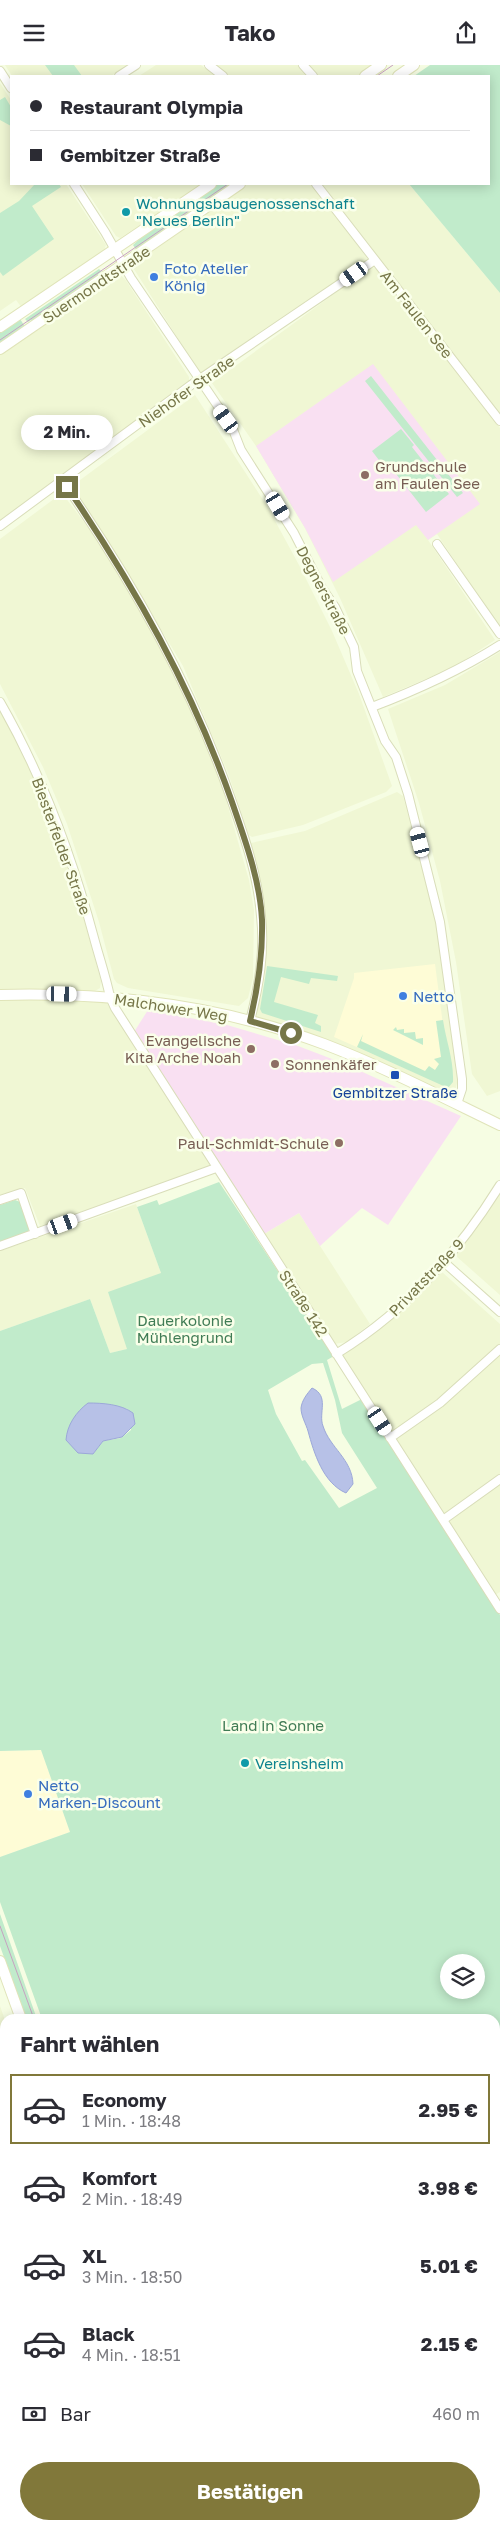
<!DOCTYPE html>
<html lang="de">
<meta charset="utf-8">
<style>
body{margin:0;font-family:"Golos Text",sans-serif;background:#f7f7f7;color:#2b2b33;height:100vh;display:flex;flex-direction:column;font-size:19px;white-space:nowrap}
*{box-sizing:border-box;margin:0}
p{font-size:16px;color:#7c7c81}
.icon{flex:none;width:28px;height:28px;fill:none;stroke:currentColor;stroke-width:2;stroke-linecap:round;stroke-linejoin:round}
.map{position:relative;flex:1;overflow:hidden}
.sheet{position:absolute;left:0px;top:1949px;width:500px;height:516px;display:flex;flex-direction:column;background:#fff;border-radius:15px 15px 0 0;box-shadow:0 2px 12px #0003}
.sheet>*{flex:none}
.hud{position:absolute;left:10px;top:10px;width:480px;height:110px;border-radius:0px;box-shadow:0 2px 12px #0003;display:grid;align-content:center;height:110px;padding:0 20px;background:#fff}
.tools{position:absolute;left:440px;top:1889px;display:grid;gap:10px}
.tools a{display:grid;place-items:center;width:45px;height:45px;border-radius:50%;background:#fff;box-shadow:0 2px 12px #0003;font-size:25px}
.end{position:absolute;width:22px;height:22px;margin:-11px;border:6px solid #767648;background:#fff;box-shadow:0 0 0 2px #fff}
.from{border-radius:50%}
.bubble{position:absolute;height:35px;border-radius:18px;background:#fff;box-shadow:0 2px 12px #0003;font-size:16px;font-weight:700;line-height:35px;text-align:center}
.car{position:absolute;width:15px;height:30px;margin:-15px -8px;border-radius:6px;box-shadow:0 0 4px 1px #0007;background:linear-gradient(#fff 24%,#345 0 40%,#fff 0 76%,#345 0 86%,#fff 0)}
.hud b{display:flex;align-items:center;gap:18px;height:48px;font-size:19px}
.hud b+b{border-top:1px solid #e1e1e2}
.hud i{width:12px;height:12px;background:#2b2b33}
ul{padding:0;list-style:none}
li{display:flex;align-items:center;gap:15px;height:70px;margin:0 10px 8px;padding:0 10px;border:2px solid transparent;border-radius:0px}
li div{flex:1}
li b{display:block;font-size:19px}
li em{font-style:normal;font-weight:700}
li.active{border-color:#81783a}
li>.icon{width:45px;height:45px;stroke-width:1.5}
h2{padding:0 20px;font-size:22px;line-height:60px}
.pay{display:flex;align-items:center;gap:12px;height:55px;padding:0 20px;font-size:19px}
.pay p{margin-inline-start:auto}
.button{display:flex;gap:10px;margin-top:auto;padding:10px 20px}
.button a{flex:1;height:58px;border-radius:30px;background:#81783a;color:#fff;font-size:20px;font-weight:700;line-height:58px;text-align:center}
header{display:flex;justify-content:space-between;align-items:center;height:65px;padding:0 20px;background:#fff;font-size:22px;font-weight:700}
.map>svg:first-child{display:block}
</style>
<header><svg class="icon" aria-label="menu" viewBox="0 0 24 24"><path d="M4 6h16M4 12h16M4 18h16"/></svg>Tako<svg class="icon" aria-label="share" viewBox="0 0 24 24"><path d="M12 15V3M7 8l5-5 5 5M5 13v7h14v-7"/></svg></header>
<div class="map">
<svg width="500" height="2464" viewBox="0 0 500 2464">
<rect width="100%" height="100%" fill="#f6fde3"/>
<path fill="#f0f7d4" d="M5,0H128L111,11H12Z
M156,0H201L215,11H139Z
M214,0H374L358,11H227Z
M0,18L11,35V119H66L106,180L104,186L22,243L16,235L0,246Z
M82,119H202L120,173L116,171Z
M248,119H312L367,193L366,196L202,308L198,305L132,201Z
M322,119H409L500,228V349Z
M371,202L377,204L500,363V563L437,469L428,475L495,575L454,602L383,632L340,533L305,463L256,381L212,318Z
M120,210L125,214L189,312V318L0,458V290Z
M195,330L267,441L299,500L332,566L359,629L392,721L386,727L303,760L252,772L249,770L228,708L183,601L112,483L72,421Z
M62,428L108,489L175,606L219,710L249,815L254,845L253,913L248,933L239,941L128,923L117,918L114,914L99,857L67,759L43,702L0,619V474Z
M500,587V1026L487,1031L472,1009L456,897L440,816L419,738L388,644L445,620Z
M0,643L45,736L70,804L101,916L100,923L95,926L0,925Z
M397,727L403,731L427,823H429L444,898L458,1014L455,1026L448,1029L258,953L255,948L261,933L265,910L266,858L251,778L305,766Z
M68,933L106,937L109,941L210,1098L208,1103L40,1161L25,1123L0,1130V934Z
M500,1128V1230L456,1191Z
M136,1139L161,1208L127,1284L110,1288L90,1234L0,1266V1186Z
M299,1148L370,1259L347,1277L334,1279L264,1169Z
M442,1207L500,1259V1281L447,1330L392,1369L341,1291L394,1252Z
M500,1289V1410L444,1450L395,1374L450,1334Z
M500,1417V1527L495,1530L447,1455Z
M0,1941L5,1955V2058L0,2059Z
M5,2077V2372L0,2375V2079Z
M500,2138V2464H315L311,2460H495V2141Z"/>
<path fill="#fefcd6" d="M435,899L447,990L439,1009L420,1010L334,972L354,913V908Z
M41,1685L70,1767L0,1792V1686Z
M225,2460H281L284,2464H220Z"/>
<path fill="#f9e0f2" d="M373,299L480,439L428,475L416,460L333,517L305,463L256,381Z
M148,945L227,960L298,981L340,997L461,1051L388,1160L362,1143L320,1181L299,1148L264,1169L134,967Z"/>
<path fill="#c1ebcb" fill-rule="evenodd" d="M45,0H74L82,11H53Z
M430,0H500V228L409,119H489V11H414Z
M5,32L11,42V61L0,55V35Z
M35,119H59L61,122L32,141L54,174L3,211L0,207V148L19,136Z
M217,119H234L137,186L133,180L144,170Z
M99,204L102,207L95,213L33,258L31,255L28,257L25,254Z
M18,251L26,263L0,280V267Z
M371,311L463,428L457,432L365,316Z
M401,364L414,380L412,382L449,429L426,447L389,400L385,403L372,386Z
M267,901L338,911L337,916L311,913L309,919L281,912L274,937L318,950L315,958L321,961V967L262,948L260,944Z
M443,955C446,976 454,995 453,1017L448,1023L357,982L363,969L361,976L425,1006L429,1001L435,1005L439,999L434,994L441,992L436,956Z
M396,962L397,965L404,964V968L415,967L416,974L423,973V980L393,965Z
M219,1117L334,1291L327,1295L342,1344L362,1334L500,1550V2109L495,2112V1954H42L0,1837V1792L70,1767L41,1685L0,1686V1266L90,1234L110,1288L127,1284L108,1227L161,1208L137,1142L157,1135L159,1140ZM323,1298L335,1335L342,1368L377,1423L339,1443L305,1395L302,1396L276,1349L268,1325L312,1299ZM109,1339L119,1343L128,1344L131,1365L121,1373L103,1376L93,1389ZM449,1898H476V1925H449Z
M15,1135L20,1137L29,1164L28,1167L0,1177V1140Z
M0,1849L37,1954H26L0,1881Z
M500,2273V2346H495V2276Z
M5,2392V2460H225L220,2464H0V2395Z
M495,2421H500V2464H397V2460H495Z"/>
<path fill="#b7c1e7" stroke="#9ca8d9" d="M312,1323C330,1331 318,1348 323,1361C330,1383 352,1394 353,1419L346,1428C323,1418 314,1388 308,1366C306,1359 301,1351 301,1343C302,1335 307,1329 312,1323Z
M88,1338C102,1338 121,1339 133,1348L135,1359L122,1372L103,1376L93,1389L78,1388L66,1375C67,1360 76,1347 88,1338Z"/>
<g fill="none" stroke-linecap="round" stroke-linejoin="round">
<g stroke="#d9ddb9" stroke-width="10">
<path id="street" d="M209,0L223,11
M303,0L313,11
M0,6L11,23
M119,11L136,0
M74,119L105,167L131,213L232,362L241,385L294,468L322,523L335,542L354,582L357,606L385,676L396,692L408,729L440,857L462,1014V1024L457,1039
M316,119L500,356
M62,415C131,514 190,617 230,731C244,770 258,810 261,851C265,887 259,921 250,956
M0,461L191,320L375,195
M437,479L500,569
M0,637C42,710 72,791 94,873C99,892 106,912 110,932L115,943L500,1544
M372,642C417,625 459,606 500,580
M0,1135L21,1128L35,1169
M0,1181L216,1103
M445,1198L500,1247
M336,1289C405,1247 458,1188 500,1120
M390,1373L440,1338L500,1284
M443,1455L500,1414
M0,2073L5,2071
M0,2211L5,2208
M495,2212L500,2220
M0,2383L5,2380
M495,2384H500"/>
</g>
<g stroke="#e0e4b9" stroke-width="12">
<path id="secondary" d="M365,11L381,0
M398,11L414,0
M0,262L211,119
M0,284L240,119
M0,930C111,927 220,940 324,979C384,1002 442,1032 500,1060
M0,1896L21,1954
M296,2460L299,2464"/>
</g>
<use href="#street" stroke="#fff" stroke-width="8"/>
<use href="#secondary" stroke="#fff" stroke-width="10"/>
<path stroke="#c7a1c0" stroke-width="1" d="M377,11L393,0
M0,275L228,119
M0,1861L34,1954
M495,2116L500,2113"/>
</g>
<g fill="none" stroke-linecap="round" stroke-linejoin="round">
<path stroke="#767648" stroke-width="6" d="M67,422C135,522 192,623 232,737C245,775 260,815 262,855C263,890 258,922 250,956L291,968"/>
</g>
<g fill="#0f9aa8" stroke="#faffea" stroke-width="2">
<circle cx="126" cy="147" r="5"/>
<circle cx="245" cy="1698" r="5"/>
</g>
<g fill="#3f7fe0" stroke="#faffea" stroke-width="2">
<circle cx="154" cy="212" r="5"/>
<circle cx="403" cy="931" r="5"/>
<circle cx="28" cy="1729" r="5"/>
</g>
<g fill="#8d6e63" stroke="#faffea" stroke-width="2">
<circle cx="365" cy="410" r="5"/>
<circle cx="251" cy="984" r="5"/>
<circle cx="275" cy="999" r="5"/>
<circle cx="339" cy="1078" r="5"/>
</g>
<rect fill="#1a4fb4" stroke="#faffea" stroke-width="2" x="390" y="1005" width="10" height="10" rx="2.5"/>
<g text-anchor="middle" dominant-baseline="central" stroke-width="5" stroke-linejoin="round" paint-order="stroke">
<g font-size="15" fill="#0d838f" stroke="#faffea" text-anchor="start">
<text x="136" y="138">Wohnungsbaugenossenschaft<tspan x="136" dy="17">"Neues Berlin"</tspan></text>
<text x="255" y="1698">Vereinsheim</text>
</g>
<g font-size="15" fill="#366cbe" stroke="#faffea" text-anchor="start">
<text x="164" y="203">Foto Atelier<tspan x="164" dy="17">König</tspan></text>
<text x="413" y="931">Netto</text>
<text x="38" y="1720">Netto<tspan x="38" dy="17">Marken-Discount</tspan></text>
</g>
<g font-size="15" fill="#767648" stroke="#faffea">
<text transform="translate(96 219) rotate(-34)">Suermondtstraße</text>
<text transform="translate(417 249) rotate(52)">Am Faulen See</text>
<text transform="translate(186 326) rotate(-35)">Niehofer Straße</text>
<text transform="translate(324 525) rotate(62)">Degnerstraße</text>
<text transform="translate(62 781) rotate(70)">Biesterfelder Straße</text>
<text transform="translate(171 942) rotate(9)">Malchower Weg</text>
<text transform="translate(426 1212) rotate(-46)">Privatstraße 9</text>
<text transform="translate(304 1238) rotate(57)">Straße 142</text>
</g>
<g font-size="15" fill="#785e54" stroke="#faffea" text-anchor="start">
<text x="375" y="401">Grundschule<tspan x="375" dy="17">am Faulen See</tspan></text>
<text x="241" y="975" text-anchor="end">Evangelische<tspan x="241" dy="17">Kita Arche Noah</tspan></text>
<text x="285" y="999">Sonnenkäfer</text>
<text x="329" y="1078" text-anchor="end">Paul-Schmidt-Schule</text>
</g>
<g font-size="15" fill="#164399" stroke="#faffea">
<text x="395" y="1027">Gembitzer Straße</text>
</g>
<g font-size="15" fill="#407c55" stroke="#faffea">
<text x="185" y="1255">Dauerkolonie<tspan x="185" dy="17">Mühlengrund</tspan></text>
<text x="273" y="1660">Land in Sonne</text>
</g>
</g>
</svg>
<div class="tools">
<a><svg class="icon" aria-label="layers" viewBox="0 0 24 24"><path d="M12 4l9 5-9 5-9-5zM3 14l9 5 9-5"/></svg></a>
</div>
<i class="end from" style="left:291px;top:968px"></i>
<i class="end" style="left:67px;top:422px"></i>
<div class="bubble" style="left:21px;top:350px;width:92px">2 Min.</div>
<i class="car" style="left:354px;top:209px;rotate:235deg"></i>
<i class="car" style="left:226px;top:354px;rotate:324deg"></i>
<i class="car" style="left:278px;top:441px;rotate:149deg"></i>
<i class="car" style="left:420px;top:777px;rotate:345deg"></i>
<i class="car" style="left:62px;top:929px;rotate:91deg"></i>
<i class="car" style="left:63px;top:1159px;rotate:70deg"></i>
<i class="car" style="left:380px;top:1356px;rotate:147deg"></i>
<div class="hud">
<b><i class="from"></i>Restaurant Olympia</b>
<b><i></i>Gembitzer Straße</b>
</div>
<section class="sheet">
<h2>Fahrt wählen</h2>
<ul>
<li class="active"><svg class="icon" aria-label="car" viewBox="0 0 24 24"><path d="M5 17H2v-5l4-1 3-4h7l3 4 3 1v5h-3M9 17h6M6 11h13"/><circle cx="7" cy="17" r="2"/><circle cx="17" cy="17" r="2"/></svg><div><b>Economy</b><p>1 Min. · 18:48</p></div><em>2.95 €</em></li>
<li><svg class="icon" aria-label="car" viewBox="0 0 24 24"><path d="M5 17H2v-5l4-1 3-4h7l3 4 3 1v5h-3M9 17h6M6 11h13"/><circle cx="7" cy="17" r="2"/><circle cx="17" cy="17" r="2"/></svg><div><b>Komfort</b><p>2 Min. · 18:49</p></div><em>3.98 €</em></li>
<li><svg class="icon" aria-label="car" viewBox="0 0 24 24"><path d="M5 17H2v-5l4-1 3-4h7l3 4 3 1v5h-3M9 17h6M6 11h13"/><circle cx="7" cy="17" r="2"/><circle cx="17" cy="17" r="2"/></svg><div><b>XL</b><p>3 Min. · 18:50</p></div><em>5.01 €</em></li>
<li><svg class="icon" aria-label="car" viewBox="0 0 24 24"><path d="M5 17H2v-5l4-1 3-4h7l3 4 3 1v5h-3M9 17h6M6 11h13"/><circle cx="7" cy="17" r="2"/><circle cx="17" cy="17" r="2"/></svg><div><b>Black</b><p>4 Min. · 18:51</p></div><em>2.15 €</em></li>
</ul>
<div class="pay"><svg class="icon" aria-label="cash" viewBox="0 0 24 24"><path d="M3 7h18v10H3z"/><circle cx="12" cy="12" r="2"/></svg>Bar<p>460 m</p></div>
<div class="button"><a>Bestätigen</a></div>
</section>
</div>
